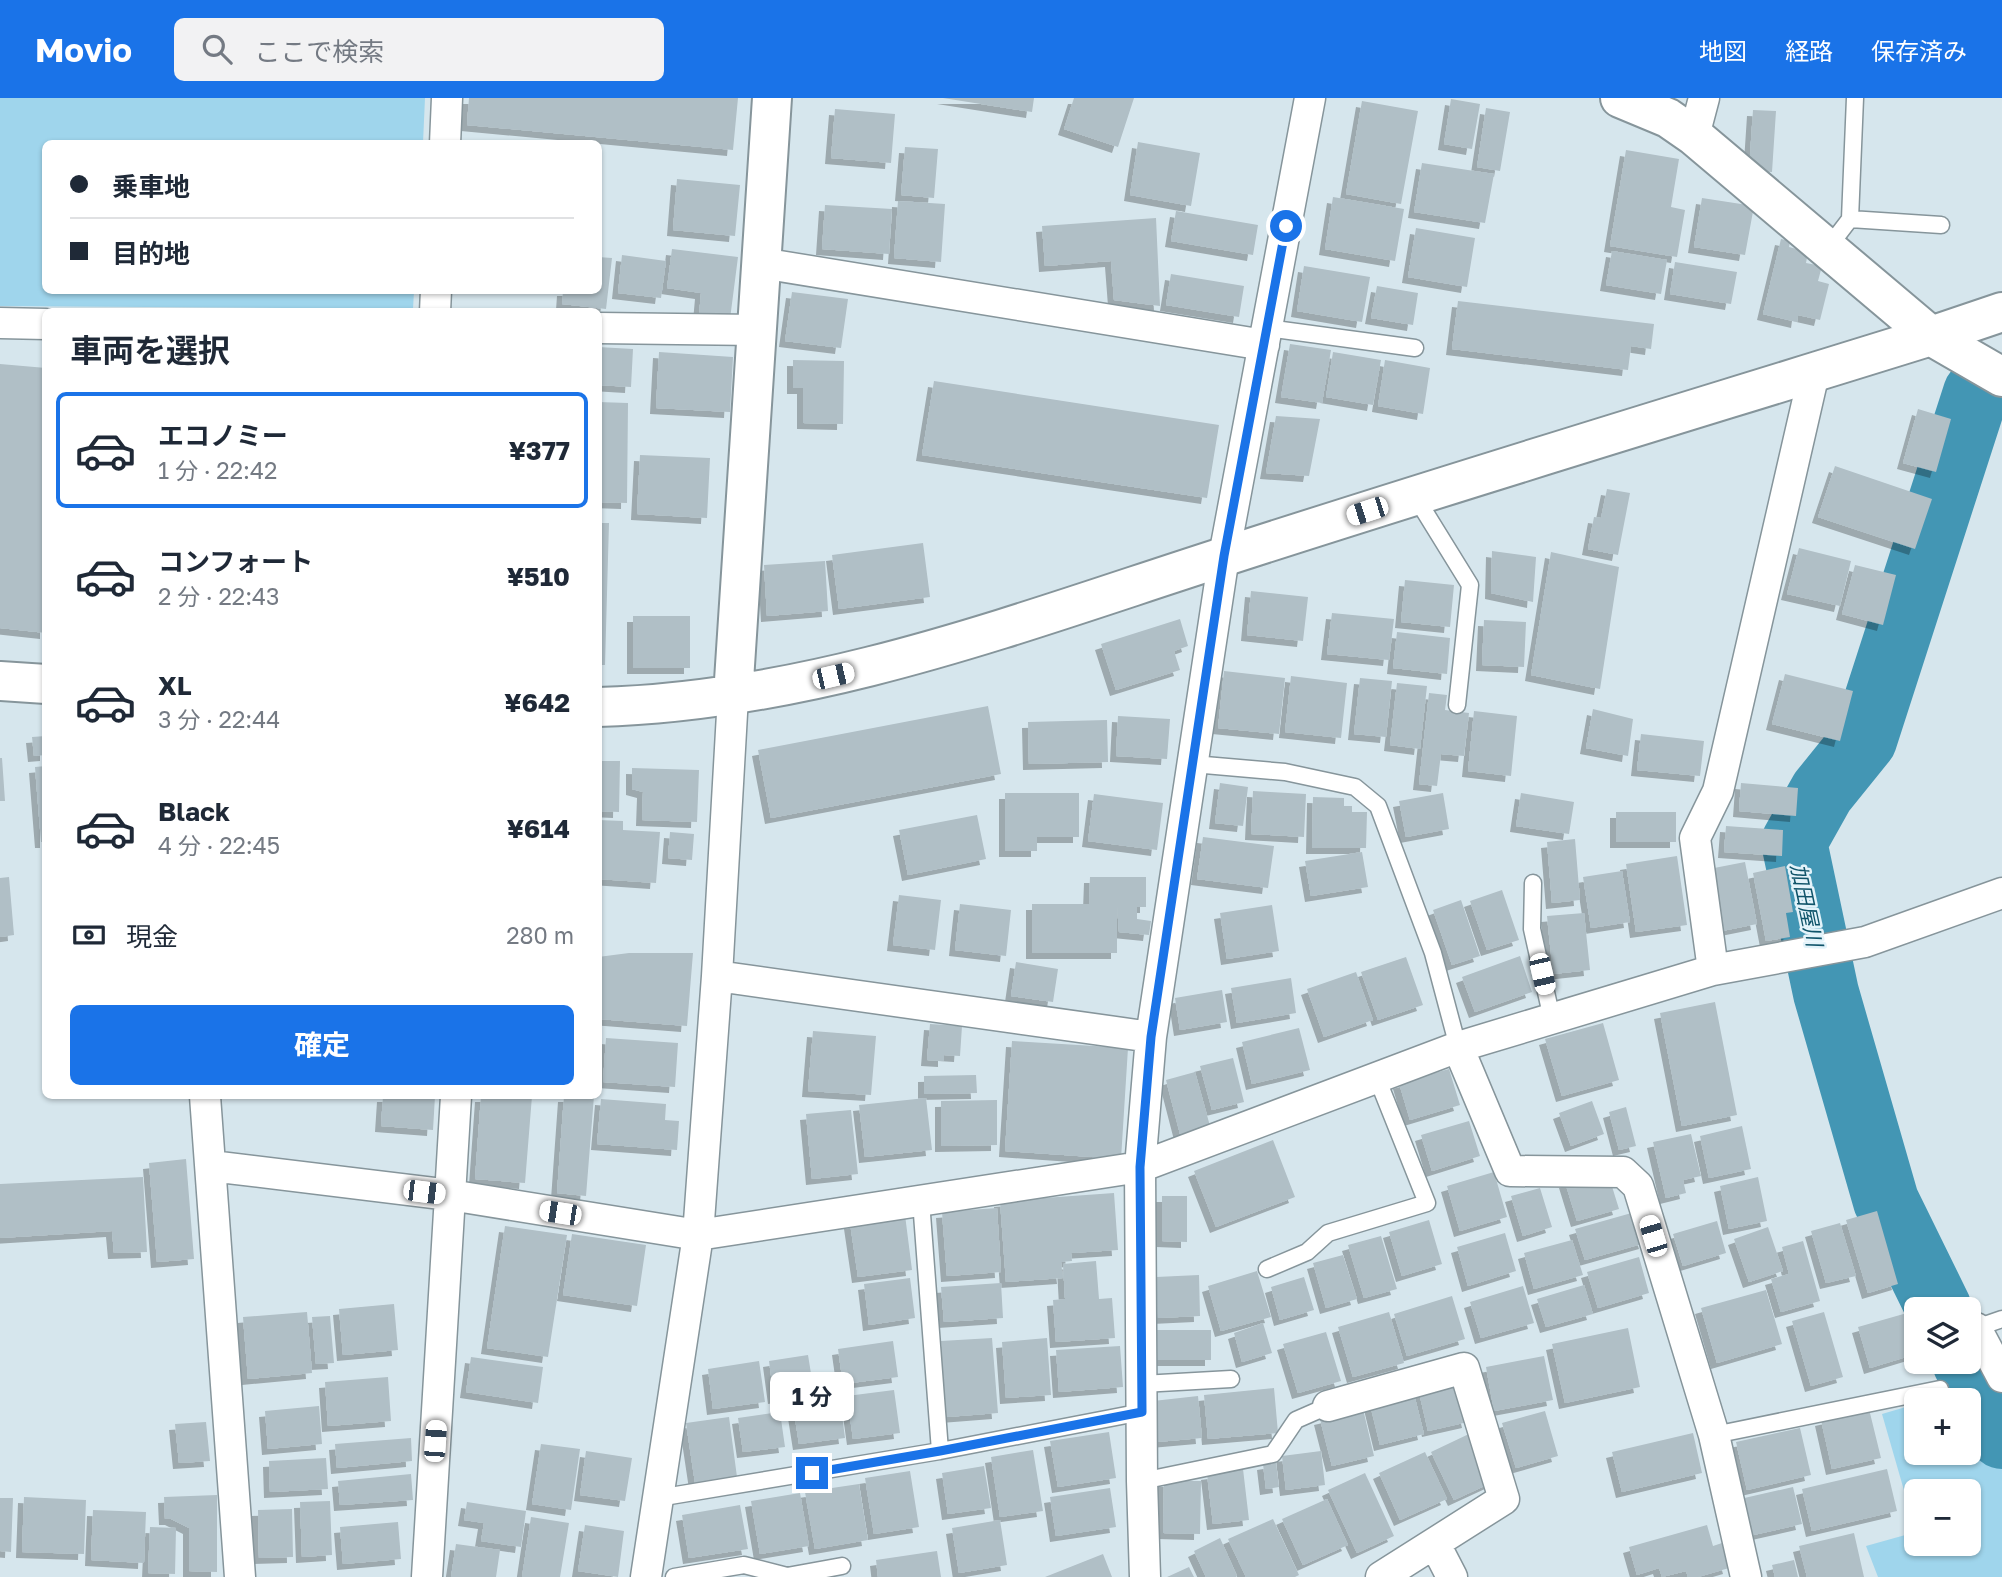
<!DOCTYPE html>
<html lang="ja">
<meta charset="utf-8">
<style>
body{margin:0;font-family:"Golos Text","Noto Sans JP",sans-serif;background:#f2f2f3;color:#1f2937;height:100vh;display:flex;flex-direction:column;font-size:26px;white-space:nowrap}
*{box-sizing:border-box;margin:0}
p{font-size:23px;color:#747a83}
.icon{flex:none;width:38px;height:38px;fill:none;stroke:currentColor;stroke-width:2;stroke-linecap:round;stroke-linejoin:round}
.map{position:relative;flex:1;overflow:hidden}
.details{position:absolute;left:42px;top:210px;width:560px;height:791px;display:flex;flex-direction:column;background:#fff;border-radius:10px;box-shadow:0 2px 5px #0004}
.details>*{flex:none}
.guide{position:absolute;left:42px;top:42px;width:560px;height:154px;border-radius:10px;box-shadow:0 2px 5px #0004;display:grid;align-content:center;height:154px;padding:0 28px;background:#fff}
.buttons{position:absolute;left:1904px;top:1199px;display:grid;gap:14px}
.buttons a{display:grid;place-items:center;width:77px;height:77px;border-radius:10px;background:#fff;box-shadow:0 2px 5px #0004;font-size:35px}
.end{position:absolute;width:32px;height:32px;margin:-16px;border:9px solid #1a73e8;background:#fff;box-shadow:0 0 0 4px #fff}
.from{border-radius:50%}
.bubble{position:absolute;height:49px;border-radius:10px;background:#fff;box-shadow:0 2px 5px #0004;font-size:23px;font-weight:700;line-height:49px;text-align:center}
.car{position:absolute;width:21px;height:42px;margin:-21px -10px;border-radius:9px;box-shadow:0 0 5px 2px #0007;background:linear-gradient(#fff 24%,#345 0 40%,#fff 0 76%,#345 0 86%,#fff 0)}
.guide b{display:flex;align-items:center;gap:24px;height:66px;font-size:26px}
.guide b+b{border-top:2px solid #e0e1e3}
.guide i{width:18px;height:18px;background:#1f2937}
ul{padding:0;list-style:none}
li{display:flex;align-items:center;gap:21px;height:116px;margin:0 14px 10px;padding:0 14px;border:4px solid transparent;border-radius:10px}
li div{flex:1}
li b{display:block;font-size:26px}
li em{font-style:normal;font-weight:700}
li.selected{border-color:#1a73e8}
li>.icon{width:63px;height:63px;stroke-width:1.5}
h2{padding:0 28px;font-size:32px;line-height:84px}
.pay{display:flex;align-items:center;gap:18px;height:77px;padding:0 28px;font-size:26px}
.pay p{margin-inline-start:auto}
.cta{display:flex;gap:14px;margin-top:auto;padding:14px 28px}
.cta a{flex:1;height:80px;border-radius:10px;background:#1a73e8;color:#fff;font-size:28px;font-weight:700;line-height:80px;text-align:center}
header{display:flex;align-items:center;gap:42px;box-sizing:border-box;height:98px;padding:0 35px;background:#1a73e8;color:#fff}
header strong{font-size:33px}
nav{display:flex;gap:38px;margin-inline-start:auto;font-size:24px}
.search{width:490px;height:63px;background:#f2f2f3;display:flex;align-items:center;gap:18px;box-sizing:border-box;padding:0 24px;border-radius:10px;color:#747a83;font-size:26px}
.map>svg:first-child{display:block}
</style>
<header>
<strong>Movio</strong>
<div class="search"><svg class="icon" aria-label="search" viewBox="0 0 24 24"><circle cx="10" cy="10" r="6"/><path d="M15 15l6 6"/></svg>ここで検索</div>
<nav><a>地図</a><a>経路</a><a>保存済み</a></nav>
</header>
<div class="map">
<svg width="2002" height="1479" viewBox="0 0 2002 1479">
<defs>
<filter id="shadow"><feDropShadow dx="-6" dy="6" stdDeviation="0" flood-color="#0004"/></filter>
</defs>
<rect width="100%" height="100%" fill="#d6e6ed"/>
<path fill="#9fd5ec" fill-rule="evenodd" d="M0,0H425L423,45L46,46V192L414,193L413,211L0,208Z
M1969,1303L2002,1369V1479H1878L1866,1448L1916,1434L1882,1316L1916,1306V1354H1969ZM1916,1393H1969V1446H1916Z"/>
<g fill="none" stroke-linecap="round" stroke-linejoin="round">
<path stroke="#4396b4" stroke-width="66" d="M1939,1211L1886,1103L1826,895L1794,744L1822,694L1864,642L1976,295
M1965,1264L2002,1338"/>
</g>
<path fill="#b0bfc6" filter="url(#shadow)" d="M469,0H738L733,52L467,27Z
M943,0H1034L1032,14Z
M1074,0H1134L1118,49L1064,31Z
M1451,1L1480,6L1472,51L1444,46Z
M1362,3L1418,13L1401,106L1346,96Z
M1486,10L1510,14L1500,73L1477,69Z
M835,11L895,16L891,65L831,60Z
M1753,12L1776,13L1772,74L1749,73Z
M1138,44L1200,55L1191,108L1130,97Z
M905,49L938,51L934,100L901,97Z
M1626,52L1679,61L1671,109L1685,112L1677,159L1610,148Z
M1422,65L1494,76L1485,125L1414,114Z
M677,81L740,87L735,138L673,132Z
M1333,99L1404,111L1395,163L1325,151Z
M1702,100L1754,108L1745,157L1694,149Z
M898,103L945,106L941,164L894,160Z
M825,107L892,111L889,156L822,151Z
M1176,113L1258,127L1253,157L1171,143Z
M1156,120L1160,208L1114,202L1111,163L1045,168L1042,128Z
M1416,130L1475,140L1467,189L1408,179Z
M1781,141L1790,143L1789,149L1808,154L1806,165L1822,168L1818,183L1829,186L1820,222L1798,217L1797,224L1763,216Z
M672,151L738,159L730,221L699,217L701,195L667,190Z
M1612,153L1667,162L1661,196L1606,187Z
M622,157L666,163L661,200L618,195Z
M598,159L612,160L606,211L562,206L563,192H598Z
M1675,164L1737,174L1731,206L1670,196Z
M1304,168L1370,179L1362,224L1297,213Z
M1171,176L1244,188L1239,219L1166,207Z
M1377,188L1418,195L1413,227L1371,220Z
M792,194L848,201L841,250L785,243Z
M1458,203L1654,226L1651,251L1631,248L1628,272L1452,251Z
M1290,246L1331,252L1322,305L1281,299Z
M598,249L633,251L631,289L598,287Z
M659,254L733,259L730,314L656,310Z
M1333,254L1381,262L1373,307L1326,299Z
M793,262L844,263L843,326L803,325V290H793Z
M1385,262L1430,270L1423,316L1378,308Z
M0,266L46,270V535L0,530Z
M934,283L1219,327L1207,400L922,357Z
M598,304L628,305L627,405L598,404Z
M1918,311L1951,321L1936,374L1903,365Z
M1276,318L1320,321L1309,378L1266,375Z
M640,357L710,360L707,420L637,416Z
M1835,368L1932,401L1915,451L1818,419Z
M1607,391L1630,395L1618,457L1588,451L1594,419L1601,420Z
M598,425H609L605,567H598Z
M923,445L930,499L839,511L832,457Z
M1799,450L1851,463L1840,508L1787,496Z
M1492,453L1536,459L1533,504L1491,495Z
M1551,454L1619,469L1600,591L1531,577Z
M825,463L828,513L767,518L764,467Z
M1855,467L1896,477L1883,527L1842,516Z
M1405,482L1454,487L1450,529L1401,524Z
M1251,493L1308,499L1303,543L1247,537Z
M1332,515L1394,521L1389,562L1327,556Z
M633,518H690V570H633Z
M1180,521L1188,548L1174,553L1180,572L1116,592L1101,546Z
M1484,522L1526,524L1524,569L1482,567Z
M1397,534L1450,540L1447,576L1393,570Z
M1224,573L1285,580L1279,636L1218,630Z
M1785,576L1853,593L1840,643L1772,626Z
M1291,578L1347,585L1341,640L1285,634Z
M1360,580L1392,583L1386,639L1354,636Z
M1397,585L1427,588L1420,651L1390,647Z
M1429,595L1447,597L1445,612L1469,615L1464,658L1441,656L1437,688L1419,686Z
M988,608L1001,676L771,720L758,652Z
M1593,611L1633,621L1628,658L1586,650Z
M1474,613L1517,618L1511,678L1468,673Z
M1118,618L1170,621L1167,661L1116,658Z
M1107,622L1108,664L1029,666L1028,624Z
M1641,636L1704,643L1700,678L1637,672Z
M46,638V657L34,658L32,639Z
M0,660H2L5,703H0Z
M598,663H620L619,714L598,713Z
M46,668V744H41L35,669Z
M632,670L699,672L697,724L642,722L643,694L632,691Z
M1220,685L1248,689L1243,728L1215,725Z
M1741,685L1798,690L1796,718L1739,713Z
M1253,693L1306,696L1304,739L1251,736Z
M1005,695H1079V739H1037V753H1005Z
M1443,695L1449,731L1406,739L1399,703Z
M1521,695L1574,704L1569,736L1516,728Z
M1094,696L1163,705L1157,752L1088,743Z
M1313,699L1344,700V708H1352V714H1367L1366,750H1312Z
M1616,714H1676V744H1616Z
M977,717L986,761L908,777L899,732Z
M598,722L623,723V732L660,734L656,785L598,781Z
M1726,728L1783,732L1782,758L1724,754Z
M670,734L694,736L692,762L668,760Z
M1203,739L1274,748L1268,790L1197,781Z
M1575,741L1580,802L1552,805L1547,744Z
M1362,754L1368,789L1311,798L1305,763Z
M1677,758L1687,827L1636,834L1626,766Z
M1745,764L1757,826L1722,833L1709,771Z
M1785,768L1793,814L1786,815L1790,839L1766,843L1753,775Z
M1622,773L1630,824L1591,830L1583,779Z
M9,779L14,837L0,839V780Z
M1090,779H1146V809H1137V821L1151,823L1149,837L1119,834L1117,808V855H1032V806H1089Z
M1502,792L1519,842L1487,852L1470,803Z
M899,797L941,802L935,852L893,847Z
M1461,802L1480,858L1452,867L1433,812Z
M960,806L1011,812L1006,858L955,852Z
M1272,807L1279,853L1227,861L1220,815Z
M1584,815L1590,872L1553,876L1547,818Z
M629,855H693L687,928L598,921V859Z
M1520,858L1532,894L1475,914L1462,879Z
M1406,859L1423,907L1378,922L1361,874Z
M1016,864L1058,871L1053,904L1011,898Z
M1356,874L1373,922L1324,939L1307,891Z
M1291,880L1296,915L1237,925L1231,890Z
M1222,892L1227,924L1180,932L1175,900Z
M1715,904L1737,1017L1682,1028L1660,915Z
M1603,925L1619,982L1562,998L1545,941Z
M930,926L962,928L960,958L944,957V963L927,962Z
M1299,930L1310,972L1252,986L1242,944Z
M813,933L876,938L871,997L808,993Z
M606,940L678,945L675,989L603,984Z
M1012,943L1128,950L1121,1061L1005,1053Z
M1233,960L1244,1004L1212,1012L1200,968Z
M1449,971L1460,1007L1410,1022L1399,985Z
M1195,974L1210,1028L1180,1036L1166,982Z
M976,977L977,995L924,996V978Z
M383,998H435L433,1032L381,1028Z
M481,998H532L525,1085L475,1081Z
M564,998H594L586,1098L557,1095Z
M926,1000L932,1052L865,1059L859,1007Z
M601,1001L666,1006L665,1022L679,1023L677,1052L597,1046Z
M997,1002V1047L941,1048V1003Z
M1592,1003L1604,1036L1571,1048L1559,1015Z
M1626,1009L1636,1048L1619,1052L1609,1014Z
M851,1012L858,1076L812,1081L806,1016Z
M1469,1023L1480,1058L1432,1073L1421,1037Z
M1742,1028L1751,1071L1709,1080L1700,1038Z
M1691,1036L1701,1078L1683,1082L1686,1095L1666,1100L1653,1044Z
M1273,1042L1295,1099L1216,1129L1194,1073Z
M186,1061L194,1161L157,1164L149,1065Z
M1494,1074L1507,1119L1460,1133L1447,1088Z
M1583,1078L1587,1089L1610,1082L1619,1111L1577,1123L1565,1084Z
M143,1079L147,1154L114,1155L112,1133L0,1140V1086Z
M1758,1079L1767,1123L1729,1131L1720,1088Z
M1540,1090L1552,1129L1523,1138L1511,1098Z
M1114,1095L1118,1152L1071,1155L1072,1163L1061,1164L1063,1180L1006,1184L1000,1103Z
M1162,1098H1187V1144L1162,1143Z
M997,1110L1001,1174L947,1178L942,1114Z
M1877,1113L1898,1186L1868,1195L1846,1122Z
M1635,1114L1645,1145L1585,1162L1575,1131Z
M905,1117L912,1172L858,1179L850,1125Z
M1429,1122L1442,1166L1402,1178L1389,1134Z
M1717,1123L1726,1155L1683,1168L1673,1136Z
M1840,1125L1856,1178L1826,1185L1811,1133Z
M505,1128L567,1137L548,1259L487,1250Z
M1768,1129L1783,1173L1749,1184L1734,1141Z
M1505,1135L1516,1173L1468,1188L1457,1149Z
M572,1136L646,1147L637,1208L563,1197Z
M1381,1138L1397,1191L1364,1200L1348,1147Z
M1572,1142L1583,1177L1534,1191L1524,1155Z
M1803,1143L1820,1203L1781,1214L1771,1181L1789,1176L1782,1149Z
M1343,1157L1357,1201L1326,1210L1313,1165Z
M1639,1159L1649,1195L1598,1210L1587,1174Z
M1096,1163L1099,1201L1112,1200L1115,1240L1056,1244L1053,1202L1065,1201L1063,1166Z
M1257,1173L1271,1219L1221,1233L1208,1188Z
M1199,1177L1200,1218L1158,1220L1156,1179Z
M1304,1179L1314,1212L1280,1222L1271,1189Z
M910,1180L915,1220L869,1227L864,1186Z
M1001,1185L1003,1220L944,1224L941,1189Z
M1584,1187L1593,1216L1546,1229L1537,1201Z
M1523,1188L1534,1225L1481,1240L1470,1204Z
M1766,1192L1782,1246L1717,1265L1701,1210Z
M1452,1198L1465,1241L1407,1258L1394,1216Z
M394,1206L398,1252L343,1257L339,1211Z
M1914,1213L1916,1256L1870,1270L1858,1229Z
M307,1214L312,1275L248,1281L243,1219Z
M1389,1214L1404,1265L1353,1279L1338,1229Z
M1824,1214L1843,1279L1811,1288L1792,1223Z
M330,1218L334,1265L316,1266L312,1219Z
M1263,1225L1272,1255L1242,1264L1234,1235Z
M1628,1230L1640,1289L1565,1305L1552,1246Z
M1152,1232H1211V1262H1153Z
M1326,1234L1341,1283L1298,1295L1283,1246Z
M992,1240L998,1315L947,1319L941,1243Z
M1047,1240L1051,1297L1006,1300L1002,1244Z
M893,1243L898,1279L843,1286L838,1251Z
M1120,1248L1123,1289L1059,1294L1056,1252Z
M808,1257L814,1294L774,1300L769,1263Z
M1544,1258L1553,1302L1494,1313L1486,1269Z
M471,1259L543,1269L538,1305L466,1294Z
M759,1263L765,1304L713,1311L708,1271Z
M388,1279L391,1323L328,1328L325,1284Z
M1458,1281L1468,1324L1428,1333L1418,1290Z
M1274,1290L1278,1335L1208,1341L1204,1297Z
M894,1292L900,1335L853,1341L847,1298Z
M1413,1292L1424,1336L1380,1347L1369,1302Z
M1198,1298L1202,1340L1157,1344L1153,1303Z
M840,1302L845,1340L799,1346L793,1308Z
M319,1308L322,1346L268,1351L265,1313Z
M1363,1311L1374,1358L1332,1368L1320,1321Z
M1869,1311L1881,1360L1832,1371L1821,1322Z
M1545,1313L1558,1358L1516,1370L1502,1325Z
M780,1314L785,1349L743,1354L738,1320Z
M729,1319L737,1379L695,1385L686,1325Z
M206,1324L210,1363L179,1365L175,1326Z
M1800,1330L1811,1377L1747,1392L1736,1344Z
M1109,1334L1116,1380L1058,1389L1050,1343Z
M1471,1335L1493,1384L1454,1402L1431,1354Z
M1693,1335L1702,1375L1622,1394L1612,1354Z
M411,1340L412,1363L337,1370L335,1346Z
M541,1346L580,1351L571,1412L532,1406Z
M1033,1352L1043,1413L1000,1419L991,1359Z
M586,1353L632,1360L625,1403L580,1397Z
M1321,1353L1325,1387L1286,1392L1282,1358Z
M1425,1354L1447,1401L1400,1422L1379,1375Z
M326,1360L328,1391L270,1394L269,1363Z
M1276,1364L1279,1389L1266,1391L1263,1366Z
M984,1368L991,1410L948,1416L942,1375Z
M1243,1371L1249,1422L1213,1426L1207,1376Z
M1887,1371L1897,1413L1812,1433L1802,1391Z
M910,1373L919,1429L874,1436L865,1380Z
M1365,1375L1394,1438L1357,1455L1328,1392Z
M411,1376L413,1402L340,1407L338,1383Z
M1164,1383H1201L1200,1436L1163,1435Z
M859,1386L868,1442L815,1451L805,1394Z
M1793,1389L1802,1426L1749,1438L1740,1401Z
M1110,1390L1116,1429L1056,1438L1050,1399Z
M800,1395L809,1448L760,1456L751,1403Z
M217,1397V1474L189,1473V1430L171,1421H165L164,1399Z
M24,1399L86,1402L84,1456L22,1454Z
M0,1400H13L11,1454L0,1453Z
M1327,1401L1348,1447L1303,1467L1282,1421Z
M330,1403L332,1457L302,1459L300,1404Z
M467,1404L526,1413L521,1449L481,1443L484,1425L464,1422Z
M740,1407L748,1451L689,1460L682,1417Z
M292,1411L293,1459L259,1460L258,1412Z
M93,1412L146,1414L144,1465L91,1462Z
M531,1419L569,1425L560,1479H522Z
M1273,1421L1299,1477L1295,1479H1246L1228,1441Z
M1000,1422L1007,1467L959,1475L952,1430Z
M398,1424L401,1461L343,1466L340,1429Z
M585,1427L624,1433L618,1479L578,1473Z
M1707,1427L1713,1448L1722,1445L1729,1470L1698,1479H1688L1686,1473L1662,1479L1659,1470L1637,1477L1629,1449Z
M150,1429L176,1430L175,1476L148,1475Z
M1854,1435L1864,1479H1807L1799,1448Z
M1220,1440L1237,1478L1236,1479H1206L1194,1453Z
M456,1446L500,1452L496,1479H451Z
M937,1453L941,1479H878L876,1462Z
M1103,1456L1112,1479H1045Z
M1794,1462L1798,1479H1775L1772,1467Z
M1189,1469L1194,1479H1167Z"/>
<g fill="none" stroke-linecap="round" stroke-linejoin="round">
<g stroke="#86959b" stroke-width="19">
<path id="service" d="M1850,121L1941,127
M1827,151L1850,121L1855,0
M1267,230L1415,250
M1415,398L1470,487L1457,607
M1193,666L1285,674L1355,689L1378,708L1433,855L1458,949
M1533,785L1532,831L1552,921
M921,1103L940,1353
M1267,1171L1307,1154L1328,1135L1427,1105L1377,980
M1976,1230L2002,1221
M1142,1286L1231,1281
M1714,1337L1940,1291
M1142,1383L1273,1356L1296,1322L1328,1308
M658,1400L940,1353L1142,1314
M674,1479L744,1467L787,1478L842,1468"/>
</g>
<g stroke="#86959b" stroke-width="33">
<path id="minor" d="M1694,38L1704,0
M445,46L447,0
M761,165L1264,247
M435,214L436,192
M0,225L46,226
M598,230L757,232
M1713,872L1695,740L1718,693L1814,275
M717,878L1151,939
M1458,949L1510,1073L1623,1074L1638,1088L1714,1337L1746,1479
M205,998L240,1479
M211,1068L450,1097L698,1137L1140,1069L1458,949L1713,872L1865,844L2002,795
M1976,1230L2002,1279
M1328,1308L1464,1270L1504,1401L1381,1479
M1435,1446L1452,1479
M427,1479L456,998
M646,1479L698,1137L717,878L733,598
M1145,1479L1142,1383L1140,1069L1151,939L1224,458L1310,0"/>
</g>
<g stroke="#86959b" stroke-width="42">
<path id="tertiary" d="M1620,0L1668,20L1694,38L1931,238L2002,279
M0,583L46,586
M733,598L772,0
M598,609C817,603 1020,524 1226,458C1460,382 1696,311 1931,238L2002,214"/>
</g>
<use href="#service" stroke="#fff" stroke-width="16"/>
<use href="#minor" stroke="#fff" stroke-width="30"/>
<use href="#tertiary" stroke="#fff" stroke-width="38"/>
</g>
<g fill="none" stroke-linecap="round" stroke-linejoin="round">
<path stroke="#1a73e8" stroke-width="9" d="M812,1375L940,1353L1142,1314L1140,1069L1151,939L1224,458L1286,128"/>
</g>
<g text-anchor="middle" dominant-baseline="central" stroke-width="5" stroke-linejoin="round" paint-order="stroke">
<g font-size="21" font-style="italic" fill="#10546a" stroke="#e3f3fa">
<text transform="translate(1807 807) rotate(78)">加田屋川</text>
</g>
</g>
</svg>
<div class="buttons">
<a><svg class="icon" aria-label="layers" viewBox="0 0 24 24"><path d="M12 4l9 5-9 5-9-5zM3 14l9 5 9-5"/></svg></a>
<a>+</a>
<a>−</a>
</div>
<i class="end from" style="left:1286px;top:128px"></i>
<i class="end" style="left:812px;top:1375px"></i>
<div class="bubble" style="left:770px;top:1274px;width:84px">1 分</div>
<i class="car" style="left:1367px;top:413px;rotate:252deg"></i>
<i class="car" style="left:833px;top:578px;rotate:77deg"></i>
<i class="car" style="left:1542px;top:876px;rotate:167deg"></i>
<i class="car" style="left:424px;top:1094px;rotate:97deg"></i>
<i class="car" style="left:560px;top:1115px;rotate:279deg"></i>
<i class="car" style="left:1653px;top:1138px;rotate:343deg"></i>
<i class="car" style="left:435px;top:1343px;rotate:4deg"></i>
<div class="guide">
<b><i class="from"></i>乗車地</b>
<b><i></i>目的地</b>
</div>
<section class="details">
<h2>車両を選択</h2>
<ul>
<li class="selected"><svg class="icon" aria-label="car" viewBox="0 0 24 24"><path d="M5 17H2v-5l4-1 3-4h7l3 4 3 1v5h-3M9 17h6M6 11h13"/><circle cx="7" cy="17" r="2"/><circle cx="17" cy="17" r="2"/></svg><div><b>エコノミー</b><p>1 分 · 22:42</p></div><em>¥377</em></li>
<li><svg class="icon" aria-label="car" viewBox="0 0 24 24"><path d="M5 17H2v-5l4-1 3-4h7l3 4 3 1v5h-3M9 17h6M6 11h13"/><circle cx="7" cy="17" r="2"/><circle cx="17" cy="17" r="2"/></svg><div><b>コンフォート</b><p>2 分 · 22:43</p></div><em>¥510</em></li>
<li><svg class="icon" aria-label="car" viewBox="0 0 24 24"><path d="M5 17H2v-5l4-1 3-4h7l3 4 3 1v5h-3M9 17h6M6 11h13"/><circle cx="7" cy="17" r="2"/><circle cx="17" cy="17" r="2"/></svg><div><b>XL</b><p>3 分 · 22:44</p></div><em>¥642</em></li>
<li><svg class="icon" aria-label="car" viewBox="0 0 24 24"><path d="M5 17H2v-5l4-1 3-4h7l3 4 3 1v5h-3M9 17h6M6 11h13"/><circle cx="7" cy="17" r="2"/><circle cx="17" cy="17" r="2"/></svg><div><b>Black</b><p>4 分 · 22:45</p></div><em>¥614</em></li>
</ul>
<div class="pay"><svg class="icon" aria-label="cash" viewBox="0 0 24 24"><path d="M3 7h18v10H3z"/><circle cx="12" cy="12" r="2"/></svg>現金<p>280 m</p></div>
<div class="cta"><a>確定</a></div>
</section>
</div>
